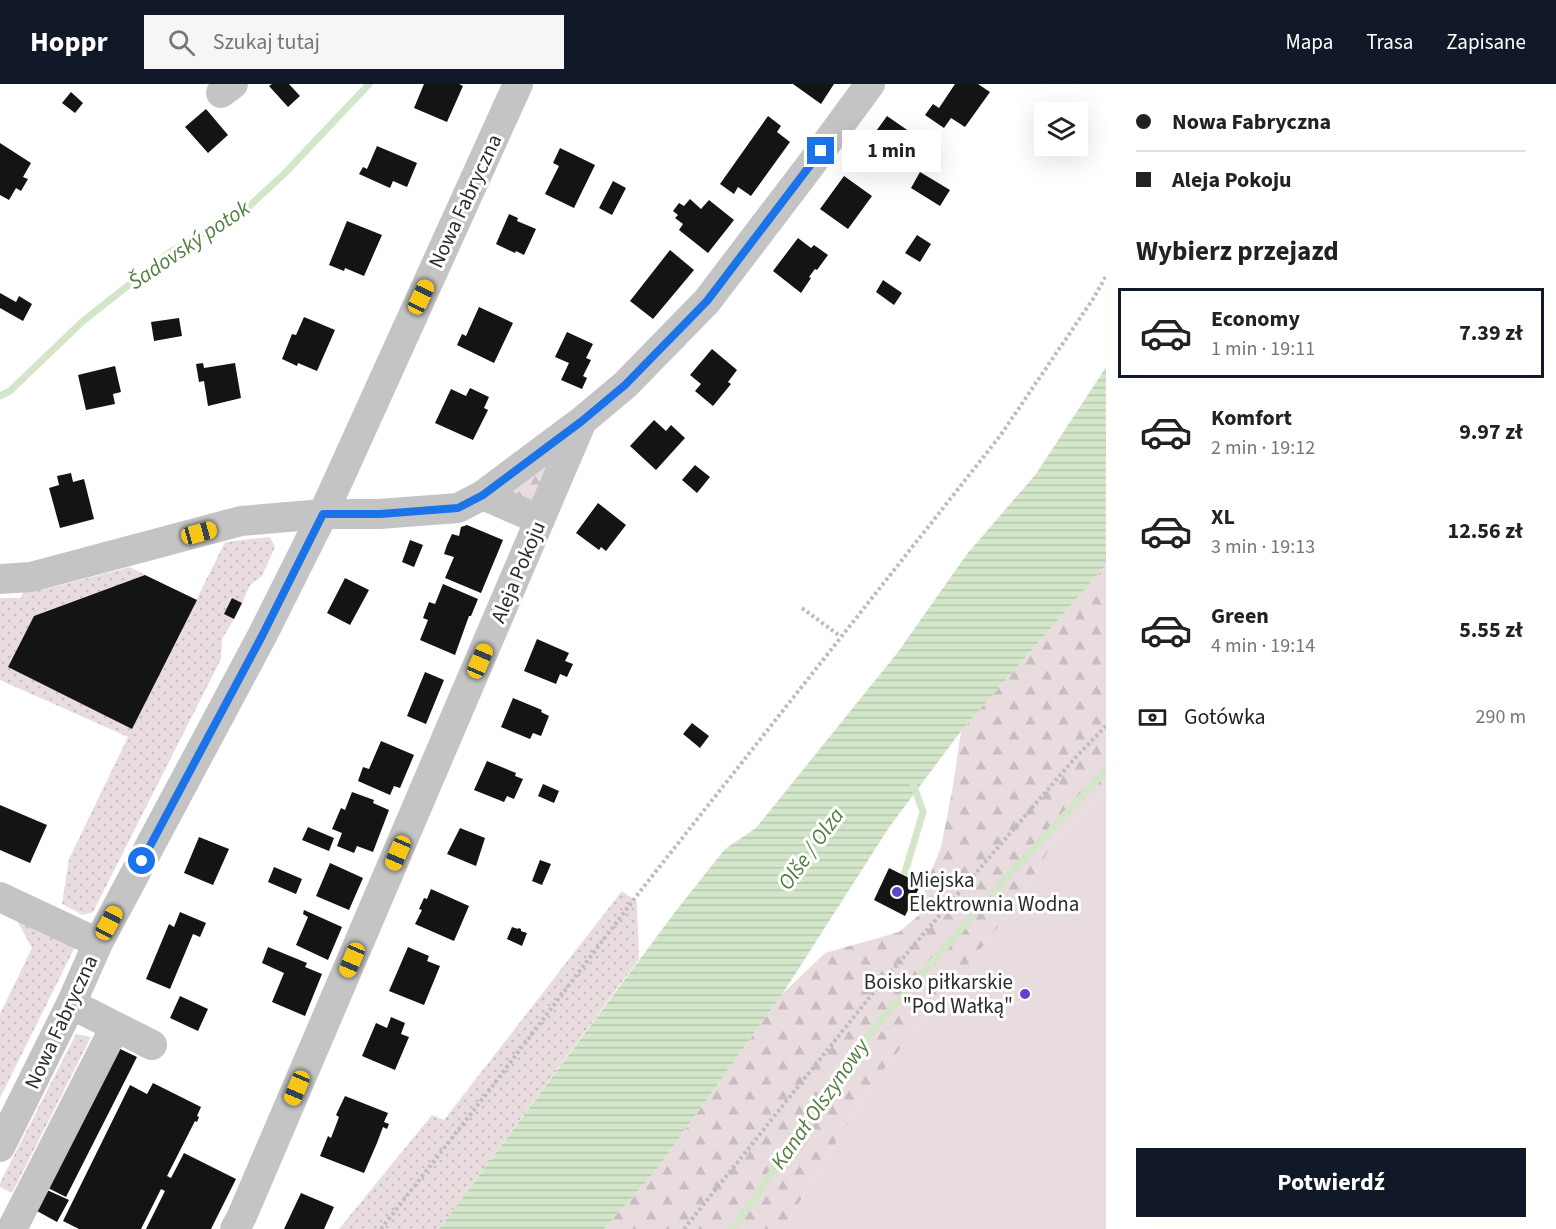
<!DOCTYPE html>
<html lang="pl">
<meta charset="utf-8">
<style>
body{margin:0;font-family:"Source Sans 3",sans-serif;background:#f6f6f6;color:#222;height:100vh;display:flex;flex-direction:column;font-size:22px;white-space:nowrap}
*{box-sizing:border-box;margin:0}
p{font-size:20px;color:#767676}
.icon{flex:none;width:33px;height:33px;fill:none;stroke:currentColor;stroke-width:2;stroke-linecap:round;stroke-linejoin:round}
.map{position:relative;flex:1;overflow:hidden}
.drawer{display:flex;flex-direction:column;background:#fff;width:450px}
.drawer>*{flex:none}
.banner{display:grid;align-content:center;height:132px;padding:0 30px;background:#fff}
.fabs{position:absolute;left:1034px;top:18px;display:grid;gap:12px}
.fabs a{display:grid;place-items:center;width:54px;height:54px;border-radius:0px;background:#fff;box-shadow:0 6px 24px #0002;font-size:30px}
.end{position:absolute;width:27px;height:27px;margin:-14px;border:8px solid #1a73e8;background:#fff;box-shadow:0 0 0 3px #fff}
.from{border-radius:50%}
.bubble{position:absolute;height:42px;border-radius:0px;background:#fff;box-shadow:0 6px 24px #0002;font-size:20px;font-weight:700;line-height:42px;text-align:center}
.car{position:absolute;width:18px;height:36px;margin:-18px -9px;border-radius:8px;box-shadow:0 0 4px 2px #0007;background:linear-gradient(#f5c518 24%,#345 0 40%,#f5c518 0 76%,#345 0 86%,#f5c518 0)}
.banner b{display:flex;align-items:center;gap:21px;height:57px;font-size:22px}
.banner b+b{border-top:2px solid #e0e0e0}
.banner i{width:15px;height:15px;background:#222}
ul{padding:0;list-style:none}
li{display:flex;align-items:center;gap:18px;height:90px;margin:0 12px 9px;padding:0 18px;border:3px solid transparent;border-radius:0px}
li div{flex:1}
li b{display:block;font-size:22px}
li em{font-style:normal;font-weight:700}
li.on{border-color:#111827}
li>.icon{width:54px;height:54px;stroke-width:1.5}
h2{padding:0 30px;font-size:27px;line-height:72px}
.pay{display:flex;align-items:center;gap:15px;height:66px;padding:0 30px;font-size:22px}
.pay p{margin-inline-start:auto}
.action{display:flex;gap:12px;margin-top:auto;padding:12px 30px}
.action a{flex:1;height:69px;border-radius:0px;background:#111827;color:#fff;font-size:24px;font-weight:700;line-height:69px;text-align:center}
header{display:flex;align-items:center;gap:36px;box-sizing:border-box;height:84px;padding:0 30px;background:#111827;color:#fff}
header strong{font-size:28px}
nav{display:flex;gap:33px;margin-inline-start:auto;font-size:21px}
.search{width:420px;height:54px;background:#f6f6f6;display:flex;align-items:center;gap:15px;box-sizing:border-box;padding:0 21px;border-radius:0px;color:#767676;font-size:22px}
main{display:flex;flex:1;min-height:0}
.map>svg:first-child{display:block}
</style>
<header>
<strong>Hoppr</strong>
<div class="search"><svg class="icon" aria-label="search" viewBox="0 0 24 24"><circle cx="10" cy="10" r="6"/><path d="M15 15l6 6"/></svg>Szukaj tutaj</div>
<nav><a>Mapa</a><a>Trasa</a><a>Zapisane</a></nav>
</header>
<main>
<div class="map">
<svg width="1106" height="1145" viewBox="0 0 1106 1145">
<defs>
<pattern id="grass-dots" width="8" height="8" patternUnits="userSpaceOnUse" patternTransform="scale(1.5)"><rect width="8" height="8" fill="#e9dcdf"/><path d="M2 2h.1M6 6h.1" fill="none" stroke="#c8bdc0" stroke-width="1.8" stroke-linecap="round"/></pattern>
<pattern id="forest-firs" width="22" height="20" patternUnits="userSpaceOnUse" patternTransform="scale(1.5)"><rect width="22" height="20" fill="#e9dcdf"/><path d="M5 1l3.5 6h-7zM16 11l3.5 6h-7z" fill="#c8bdc0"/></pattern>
<pattern id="water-rules" width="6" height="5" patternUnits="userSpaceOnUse" patternTransform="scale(1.5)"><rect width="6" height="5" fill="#d3e6ca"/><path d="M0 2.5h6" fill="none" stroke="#b5c6ae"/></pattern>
</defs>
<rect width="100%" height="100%" fill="#fff"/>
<path fill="url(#grass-dots)" d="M270,453L275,463L262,492L250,501L242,519L232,514L234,535L222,555L221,575L93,828L83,831L62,820L69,775L128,653L0,596V514H21L25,504L42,506L130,483L145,491L34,532L8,583L132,645L225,458Z
M622,807L637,818L639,875L439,1145H339L432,1031L444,1036Z
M15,833L75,863L0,1014V930L32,864Z
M76,950L91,953L12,1109L0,1103V1099Z"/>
<path fill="url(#forest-firs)" d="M550,370L535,423L502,408Z
M1106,481V710L1096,717L1049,766L1017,820L873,999L783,1145H604L657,1085L783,909L825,869L899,848L919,831L927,798L941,763L953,702L961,647Z"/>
<path fill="#e9dcdf" d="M1106,710V1145H783L873,999L1017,820L1049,766L1096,717Z"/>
<path fill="url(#water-rules)" d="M1106,283V481L961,647L890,742L783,909L657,1085L604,1145H439L675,828L725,765L756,744L898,568L967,470L1036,390Z"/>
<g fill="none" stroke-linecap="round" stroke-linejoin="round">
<path stroke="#d3e6ca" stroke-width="7" d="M0,312L10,307L83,237L172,167L243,128L286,88L369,0
M902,798L923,728L913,700
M732,1145L870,949L991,811L1106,686"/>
</g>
<path fill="#141414" d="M272,0H289L300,12L288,23L269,2Z
M424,0H459L463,2L447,38L414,24Z
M793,0H834L821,20Z
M955,0H978L990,8L965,43L951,34L944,44L925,31L933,20L939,24Z
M71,8L83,19L75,29L62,19Z
M206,25L228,51L208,69L185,43Z
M768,32L781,42L777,48L790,58L751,112L738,103L734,110L720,100Z
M887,32L913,50L911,52L918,57L906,75L899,70L894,76L869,57Z
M0,59L31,79L23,93L28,95L21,107L16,104L9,116L0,111Z
M377,62L417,79L407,103L393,97L390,104L359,90L363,83L367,85Z
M560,64L595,81L574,124L545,110L559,82L553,79Z
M920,88L950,106L940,122L911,104Z
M844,92L872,112L848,145L820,125Z
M613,97L626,104L612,131L599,124Z
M690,115L701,125L709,116L734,136L708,169L679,146L683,140L675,134L678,131L673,127L679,119L684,122Z
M509,130L518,134L517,137L536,145L524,171L516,167L515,169L496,160Z
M347,137L382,151L364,192L345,184L344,187L329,181Z
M917,151L931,160L920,178L905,169Z
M798,154L811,164L814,161L828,171L817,186L815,185L809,193L811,194L801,209L773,187Z
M670,166L694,186L653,235L630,217Z
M883,196L902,209L894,221L876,208Z
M0,209L16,218L19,212L32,220L23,237L0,224Z
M479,223L513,239L494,279L457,261L462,250L466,252Z
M304,233L335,246L317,287L298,279L297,282L282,275L292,250L296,251Z
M179,234L182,252L154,257L151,238Z
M567,248L593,260L586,274L591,276L583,292L587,294L582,305L561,296L569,279L555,273Z
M712,265L737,286L728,298L731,300L713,322L695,307L701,300L690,291Z
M203,279L204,284L235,279L241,314L208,322L204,297L199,298L196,280Z
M115,282L121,308L113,310L115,320L86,326L78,291Z
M470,304L489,313L484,324L488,326L473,356L435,339L451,305L466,312Z
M654,336L666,347L671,341L685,354L656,386L630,362Z
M695,381L710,393L697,409L682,396Z
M71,389L73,398L84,395L94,435L60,444L49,404L59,401L57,392Z
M598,419L626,441L606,467L601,463L599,466L576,449Z
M467,441L503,456L481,509L445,494L454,473L444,470L447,461L452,450L459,452L461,443Z
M410,456L423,461L414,483L402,478Z
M145,491L197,516L132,645L8,583L34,532Z
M345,494L369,506L350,541L327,529Z
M443,500L478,515L471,532H469L455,571L420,556L428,536L423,534L429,518L435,520Z
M232,514L242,519L234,535L224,530Z
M537,555L569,569L565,577L573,580L567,593L560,590L556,600L524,587Z
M425,588L444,596L426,640L407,632Z
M513,614L542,626L541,628L549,632L541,652L533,649L530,655L501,643Z
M692,639L709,652L700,664L683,650Z
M381,657L414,671L400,704L394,702L390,711L358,697L363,683L369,685Z
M487,677L516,689L515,692L523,695L514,715L507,712L504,718L474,706Z
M543,700L559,707L554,719L538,712Z
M352,708L374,716L373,719L389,726L373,768L357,762L354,769L337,762L342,749L332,745L341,724L345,726Z
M0,721L47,741L30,779L0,766Z
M308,743L334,754L329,767L302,756Z
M460,744L485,754L476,782L447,770Z
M199,753L229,765L213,801L184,789Z
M540,776L551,780L542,801L532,797Z
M330,779L363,794L349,826L316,812Z
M274,783L302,795L296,810L268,798Z
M889,784L921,800L905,832L874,816Z
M431,805L469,822L454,857L415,840L422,826L419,825L424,814L427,815Z
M304,826L342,843L328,876L296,861L308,833L303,830Z
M180,828L206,839L200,853L193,850L170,905L146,895L169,840L174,843Z
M512,843L518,845V844L521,845V847L527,849L522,862L507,855Z
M268,863L307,879L305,883L322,890L305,932L272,918L284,889L262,879Z
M408,863L429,872L427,877L440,882L424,921L389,907Z
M180,912L208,925L198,947L170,934Z
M391,933L405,939L401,950L409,953L395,986L362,972L376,939L387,944Z
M114,962L137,973L66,1113L44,1102Z
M153,999L201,1023L197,1032L199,1033L197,1038L195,1037L167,1092L171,1094L184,1069L236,1095L211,1145H146L165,1107L161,1105L141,1145H79L63,1137L130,1001L147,1010Z
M345,1012L388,1029L384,1038L389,1040L387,1045L383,1043L377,1059L364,1089L320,1072L328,1052L331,1054L339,1033L336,1031Z
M47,1106L69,1116L57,1138L37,1127Z
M301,1109L334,1123L324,1145H284Z"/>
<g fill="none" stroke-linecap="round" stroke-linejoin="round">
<path stroke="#bdbdbd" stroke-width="4" stroke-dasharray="3 3" stroke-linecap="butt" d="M802,524L840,552
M381,1145L491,1004L638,810L1000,352L1093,215L1106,192
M684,1145L877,904L1075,674L1106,642"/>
<path stroke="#c4c4c4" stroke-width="30" d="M221,9L233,0
M483,411L540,436
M0,495L31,493L241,437L323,430H379L458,424L483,411L582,337L625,301L707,217L809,83L870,0
M0,813L98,859
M71,920L152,961
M0,1063L71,920L98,859L262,552L323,430L518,0
M12,1145L115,943
M235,1145L242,1132L582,337"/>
</g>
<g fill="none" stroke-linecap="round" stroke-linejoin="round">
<path stroke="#1a73e8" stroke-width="8" d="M142,777L262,552L323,430H380L458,424L483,411L582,337L625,301L707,217L821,67"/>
</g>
<g fill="#6342d0" stroke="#fff" stroke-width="2">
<circle cx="897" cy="808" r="6"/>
<circle cx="1025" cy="910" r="6"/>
</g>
<g text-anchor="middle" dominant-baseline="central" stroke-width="6" stroke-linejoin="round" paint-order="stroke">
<g font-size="21" fill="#2d2d2d" stroke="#fff">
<text transform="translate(465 117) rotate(-65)">Nowa Fabryczna</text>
<text transform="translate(518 488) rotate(-67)">Aleja Pokoju</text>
<text transform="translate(61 938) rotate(-65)">Nowa Fabryczna</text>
</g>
<g font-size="21" fill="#2d2d2d" stroke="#fff" text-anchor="start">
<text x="909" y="796">Miejska<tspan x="909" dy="24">Elektrownia Wodna</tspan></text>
<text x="1013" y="898" text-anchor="end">Boisko piłkarskie<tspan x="1013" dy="24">"Pod Wałką"</tspan></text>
</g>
<g font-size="22" font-style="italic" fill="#547e42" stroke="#fff">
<text transform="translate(189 161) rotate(-34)">Šadovský potok</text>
<text transform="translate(811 765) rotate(-54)">Olše / Olza</text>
<text transform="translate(820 1020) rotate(-55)">Kanał Olszynowy</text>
</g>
</g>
</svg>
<div class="fabs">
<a><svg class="icon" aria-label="layers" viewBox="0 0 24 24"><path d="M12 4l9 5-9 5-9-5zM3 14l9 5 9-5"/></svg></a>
</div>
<i class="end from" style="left:142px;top:777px"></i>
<i class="end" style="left:821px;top:67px"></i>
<div class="bubble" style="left:842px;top:46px;width:99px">1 min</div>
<i class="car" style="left:421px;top:213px;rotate:25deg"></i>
<i class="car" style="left:199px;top:449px;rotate:75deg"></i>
<i class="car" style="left:480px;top:577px;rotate:23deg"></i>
<i class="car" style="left:398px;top:769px;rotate:203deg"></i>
<i class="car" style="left:109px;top:839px;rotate:28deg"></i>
<i class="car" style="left:352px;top:876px;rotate:203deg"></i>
<i class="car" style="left:297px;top:1004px;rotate:203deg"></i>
</div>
<section class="drawer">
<div class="banner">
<b><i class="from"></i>Nowa Fabryczna</b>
<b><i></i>Aleja Pokoju</b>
</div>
<h2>Wybierz przejazd</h2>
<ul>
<li class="on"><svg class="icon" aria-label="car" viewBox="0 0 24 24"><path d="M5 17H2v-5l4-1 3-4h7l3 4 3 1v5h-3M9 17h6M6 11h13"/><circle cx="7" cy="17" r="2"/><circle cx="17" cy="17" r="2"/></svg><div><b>Economy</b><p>1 min · 19:11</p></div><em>7.39 zł</em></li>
<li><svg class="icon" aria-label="car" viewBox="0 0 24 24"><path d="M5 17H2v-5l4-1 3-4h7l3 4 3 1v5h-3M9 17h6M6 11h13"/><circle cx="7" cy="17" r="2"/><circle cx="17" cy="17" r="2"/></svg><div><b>Komfort</b><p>2 min · 19:12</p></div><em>9.97 zł</em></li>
<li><svg class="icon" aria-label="car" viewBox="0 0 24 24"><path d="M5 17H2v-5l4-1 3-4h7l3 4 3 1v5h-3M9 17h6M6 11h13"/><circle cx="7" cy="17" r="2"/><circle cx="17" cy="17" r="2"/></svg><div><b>XL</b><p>3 min · 19:13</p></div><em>12.56 zł</em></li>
<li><svg class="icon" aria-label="car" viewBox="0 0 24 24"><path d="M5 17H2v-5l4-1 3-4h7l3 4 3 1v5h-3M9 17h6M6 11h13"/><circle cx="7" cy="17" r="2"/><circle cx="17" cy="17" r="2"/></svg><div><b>Green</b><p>4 min · 19:14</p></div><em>5.55 zł</em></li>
</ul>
<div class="pay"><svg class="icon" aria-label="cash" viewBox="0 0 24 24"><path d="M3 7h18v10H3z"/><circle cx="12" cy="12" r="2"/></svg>Gotówka<p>290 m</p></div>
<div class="action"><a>Potwierdź</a></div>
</section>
</main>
